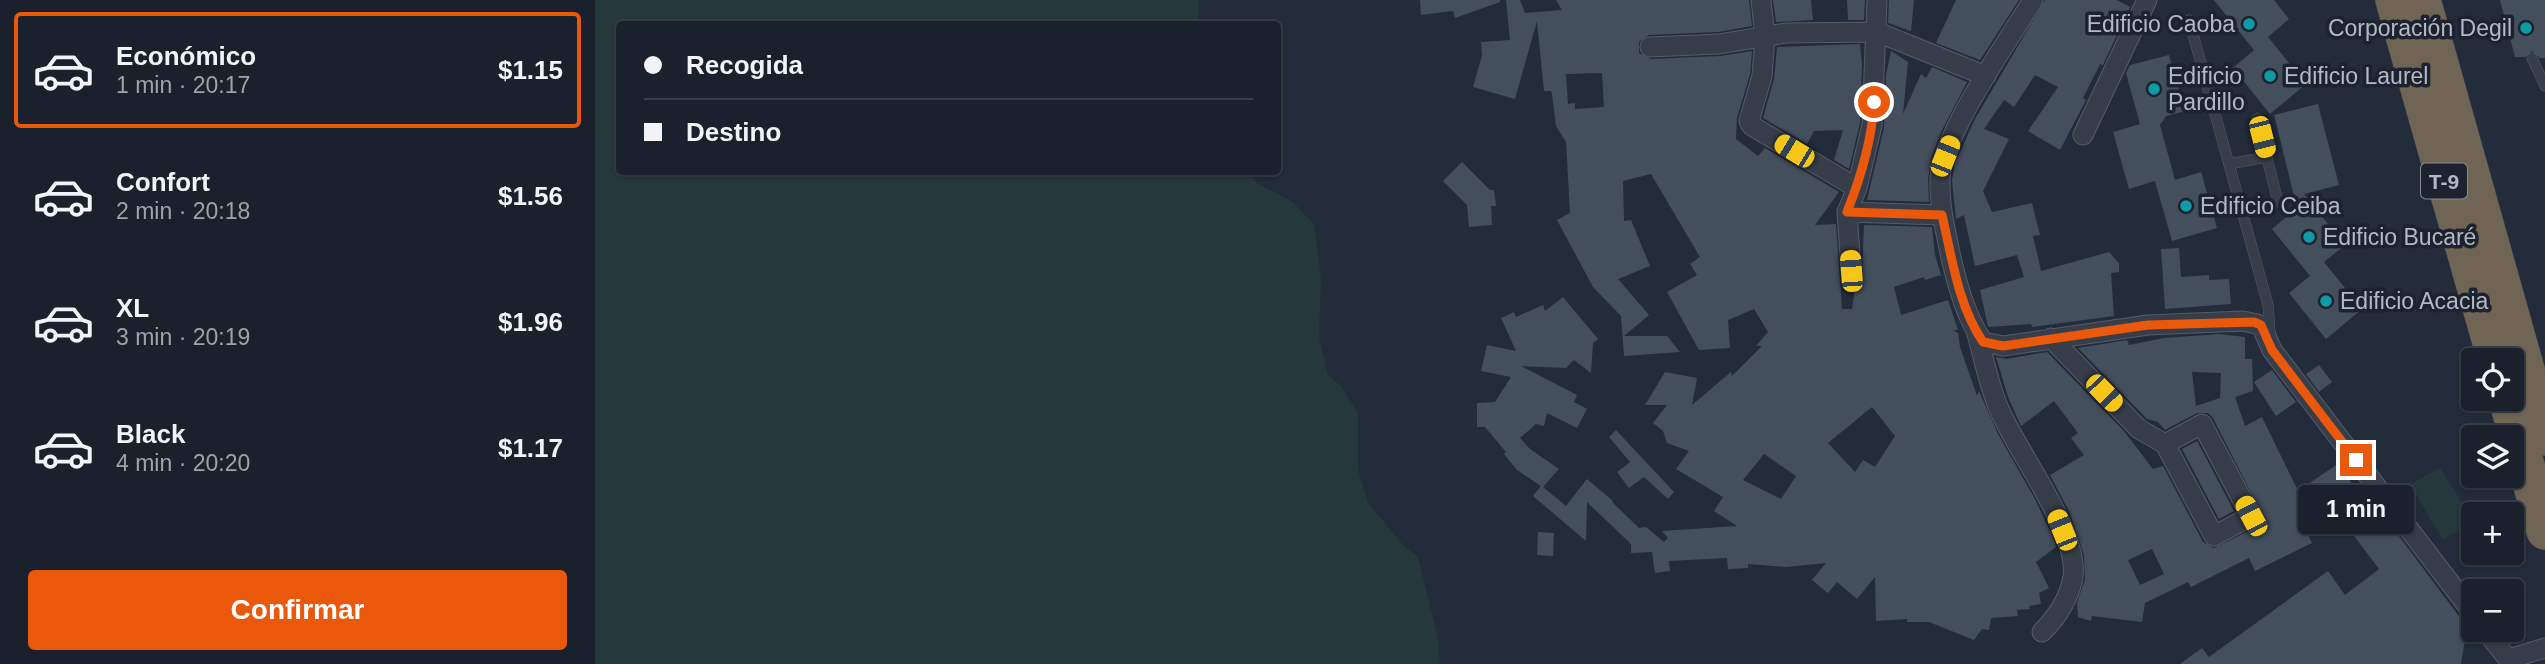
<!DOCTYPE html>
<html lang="es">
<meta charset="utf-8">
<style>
body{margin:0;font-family:Helvetica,sans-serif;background:#232934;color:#f1f3f6;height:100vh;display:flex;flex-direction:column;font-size:26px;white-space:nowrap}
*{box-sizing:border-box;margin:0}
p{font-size:23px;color:#9fa3a9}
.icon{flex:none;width:38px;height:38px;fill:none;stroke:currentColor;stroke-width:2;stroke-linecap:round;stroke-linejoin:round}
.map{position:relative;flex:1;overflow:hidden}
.details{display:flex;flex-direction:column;background:#1a212c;width:595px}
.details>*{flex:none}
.banner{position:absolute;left:21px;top:21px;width:665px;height:154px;border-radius:7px;box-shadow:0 2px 5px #0004,0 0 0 2px #383e48;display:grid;align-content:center;height:154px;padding:0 28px;background:#1a212c}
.controls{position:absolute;left:1866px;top:348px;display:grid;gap:14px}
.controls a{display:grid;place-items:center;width:63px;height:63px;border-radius:7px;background:#1a212c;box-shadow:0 2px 5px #0004,0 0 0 2px #383e48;font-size:35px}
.end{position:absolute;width:32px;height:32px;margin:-16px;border:9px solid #ea580c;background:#fff;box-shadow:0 0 0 4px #fff}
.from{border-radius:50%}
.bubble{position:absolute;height:49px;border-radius:7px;background:#1a212c;box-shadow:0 2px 5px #0004,0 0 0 2px #383e48;font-size:23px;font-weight:800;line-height:49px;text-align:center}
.car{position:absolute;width:21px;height:42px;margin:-21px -10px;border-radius:9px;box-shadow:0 0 5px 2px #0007;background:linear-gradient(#f5c518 24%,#345 0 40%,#f5c518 0 76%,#345 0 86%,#f5c518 0)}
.banner b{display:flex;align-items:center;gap:24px;height:66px;font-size:26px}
.banner b+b{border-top:2px solid #383e48}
.banner i{width:18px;height:18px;background:#f1f3f6}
ul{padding:12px 0 0;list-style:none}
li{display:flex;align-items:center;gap:21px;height:116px;margin:0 14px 10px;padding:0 14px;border:4px solid transparent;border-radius:7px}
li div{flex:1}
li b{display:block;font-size:26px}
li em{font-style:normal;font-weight:800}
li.active{border-color:#ea580c}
li>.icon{width:63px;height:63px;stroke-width:1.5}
.cta{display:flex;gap:14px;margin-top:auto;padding:14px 28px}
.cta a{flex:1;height:80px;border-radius:7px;background:#ea580c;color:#fff;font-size:28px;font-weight:800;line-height:80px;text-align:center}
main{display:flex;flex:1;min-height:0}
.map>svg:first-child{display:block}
</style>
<main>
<section class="details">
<ul>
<li class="active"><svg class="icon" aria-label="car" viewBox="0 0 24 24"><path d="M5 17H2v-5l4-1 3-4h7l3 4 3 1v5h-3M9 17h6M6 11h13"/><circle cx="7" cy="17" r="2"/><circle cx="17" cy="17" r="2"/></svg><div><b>Económico</b><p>1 min · 20:17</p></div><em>$1.15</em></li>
<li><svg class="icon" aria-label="car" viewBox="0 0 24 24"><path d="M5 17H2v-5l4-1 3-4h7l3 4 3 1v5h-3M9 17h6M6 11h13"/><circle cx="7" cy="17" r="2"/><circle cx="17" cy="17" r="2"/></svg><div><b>Confort</b><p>2 min · 20:18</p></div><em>$1.56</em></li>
<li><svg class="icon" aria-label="car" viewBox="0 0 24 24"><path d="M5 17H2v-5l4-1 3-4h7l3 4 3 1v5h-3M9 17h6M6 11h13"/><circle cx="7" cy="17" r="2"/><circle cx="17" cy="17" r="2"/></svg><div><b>XL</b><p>3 min · 20:19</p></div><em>$1.96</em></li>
<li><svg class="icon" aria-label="car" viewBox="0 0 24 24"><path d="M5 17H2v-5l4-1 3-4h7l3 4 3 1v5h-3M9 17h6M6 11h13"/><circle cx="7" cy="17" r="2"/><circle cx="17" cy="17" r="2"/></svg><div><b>Black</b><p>4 min · 20:20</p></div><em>$1.17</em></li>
</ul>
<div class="cta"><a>Confirmar</a></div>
</section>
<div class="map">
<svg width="1950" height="664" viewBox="0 0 1950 664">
<rect width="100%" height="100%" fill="#232c3a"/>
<path fill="#25383b" d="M0,0H604L603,24H24V172H654L662,183L698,202L719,224L726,279L724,338L733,375L745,385L763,412V469L773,503L809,546L823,557L843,639L845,664H0Z
M1845,467L1878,521L1848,540L1815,485Z"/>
<path fill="#444f5e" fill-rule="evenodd" d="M825,0H905V2L860,18L858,11L826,15Z
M911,0H925L930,13L967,10L961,0H1154L1157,26L1123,32L1054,35L1044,42V53L1056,59L1125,56L1157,51L1155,74L1142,118L1141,139L1163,156L1170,148L1244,192L1220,225L1241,224L1247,309H1257L1261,282L1267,276L1269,225L1337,227L1340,255L1346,275L1330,280L1329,277L1299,287L1306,315L1353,300L1363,330H1358L1363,333L1365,347L1382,396L1384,391L1403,434L1440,499L1460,542L1461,547L1441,562L1454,588L1444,593L1446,604L1434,606L1435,609L1422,610L1423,616L1396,618L1394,630L1387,629L1379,640L1334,622H1312V619L1281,621L1280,577L1262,599L1242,582L1233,593L1217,580L1231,563L1191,567L1153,564V568L1133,569L1132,558L1074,561L1075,571L1060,573L1057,552L1036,553V544L992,502L991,541L938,496L946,486L922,470L909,454L911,452L890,427H882V403L900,402L916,377L886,371L892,345L921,351L906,318L919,312L921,317L948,305L950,311L968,297L1003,339L998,343L996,373L979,360L971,368L926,366L982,395L979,402L992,409L982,428L952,413L949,426L941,424L925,438L935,449L964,469L948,487L971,506L992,479L1018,501L1017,502L1044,528L1051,527L1069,542L1073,538L1067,531L1142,526L1119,511L1128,497L1081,469L1094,451L1072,443L1068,431L1058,423L1072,405H1050L1070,372L1102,378L1097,405L1136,372L1137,376L1167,346H1161L1173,332L1159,309L1133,320L1135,348L1104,350L1072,292L1102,275L1095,264L1105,257L1056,174L1028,181L1029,221L1036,220L1055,266L1023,279L1054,315L1029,336H1072L1085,352L1029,356L1026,316L998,287L962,220L975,213L971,142L961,126L957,94L956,91H949L942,21L920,99L878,87L887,55L886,42L915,40ZM1007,73L1009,107L980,109V103L973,104L971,74ZM1277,407L1300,436L1280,467L1268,460L1260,472L1233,443ZM1169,454L1201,476L1186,499L1148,480Z
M1178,0H1216L1218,20L1181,22Z
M1252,0H1270L1269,20H1253Z
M1294,0H1319L1316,31L1293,23Z
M1361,0H1424L1385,60L1341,43Z
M1450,0H1522L1535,7L1508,65L1505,64L1488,98L1491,100L1465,150L1433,131L1463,87L1440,75L1419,107L1409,100L1389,129L1414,139L1388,191L1397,212L1437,203L1445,235L1438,236L1446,271L1514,252L1524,263V272L1516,273L1519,316L1437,327L1436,324L1393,327L1385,290L1429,277L1422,255L1380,266L1369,215L1361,219L1357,180L1360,163L1380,119Z
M1619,0H1679L1694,19L1673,37L1711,84L1675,114L1638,68L1659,50Z
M1905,0H1950V58H1945L1937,51L1930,57H1920Z
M1265,44L1267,65L1265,123L1254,169L1239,160L1248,130L1219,131L1212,144L1168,118L1179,79L1182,47Z
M1296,51L1313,62L1308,114L1326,74L1331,78L1337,67L1372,82L1346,132L1337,156L1333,179L1334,202L1272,200L1289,128L1291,75Z
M1574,55L1590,111L1571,116L1565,125L1580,180L1606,172L1622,228L1577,241L1560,181L1534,189L1518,132L1545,124L1531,73L1535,65Z
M1723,104L1744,185L1709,194L1750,245L1729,262L1767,309L1731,339L1694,293L1715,276L1677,229L1702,208L1679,115Z
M867,162L895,190H899L901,206H896L897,225L874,227L872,205L848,181Z
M1584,248L1586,277L1614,275V280L1634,279L1636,304L1570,309L1566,249Z
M1624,334L1650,337V359H1657L1658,391L1640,397L1650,426L1667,417L1703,491L1744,463L1775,512L1778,510L1792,533L1798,528L1872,627L1866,664H1585L1607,648L1614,657L1733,571L1750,595L1784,569L1738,508L1708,524L1717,543L1660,571L1654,558L1596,587L1593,582L1550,603L1547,622L1497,616L1496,621L1483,617L1482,603L1490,579L1489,555L1474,511L1455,475L1489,455L1476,438L1483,433L1459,401L1426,426L1413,397L1401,357L1411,359L1452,352L1528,430L1558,469L1568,466L1608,542L1619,548L1662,527L1668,516L1618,418L1613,413H1602L1570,430L1563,422L1552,419L1483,348L1532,340L1534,345L1569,338ZM1597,372L1626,373L1625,398L1601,406ZM1557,549L1569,574L1545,585L1533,560Z
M1724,365L1737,382L1724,392L1711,374Z
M1677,370L1701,402L1681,416L1659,382Z
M1021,430L1079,492L1073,499L1049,477L1034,488L1022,472L1035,462L1014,437Z
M1602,441L1639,511L1624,519L1587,449Z
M943,532L959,533L958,556L942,555Z"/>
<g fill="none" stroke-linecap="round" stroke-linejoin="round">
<g stroke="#555c68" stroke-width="11">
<path id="lane" d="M1594,20L1673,305L1675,332
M1937,58L1950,86
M1662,118L1683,202
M1634,164L1672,157"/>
</g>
<g stroke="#555c68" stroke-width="21">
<path id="street" d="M1166,0L1170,37L1167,76L1154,121L1157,126L1262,188
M1438,0C1413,41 1347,134 1345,179C1344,206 1351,232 1356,258C1363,287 1371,317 1388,342L1408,346L1553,325L1648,321L1666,325L1677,350L1878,613
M1055,47L1124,44L1191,33L1282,32L1391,76
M1488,135L1552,0
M1252,212L1347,215
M1256,271L1252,212L1262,188L1277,125L1282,0
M1382,334C1389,359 1394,387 1405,411C1423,453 1484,532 1478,577C1474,599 1462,617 1447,632
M1456,338L1544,429L1570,444
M1607,424L1656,516L1619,536L1570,444Z
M1890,630L1913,659L1950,648"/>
</g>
<g stroke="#424955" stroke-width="38">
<path id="highway" d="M1799,0L1901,360
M1827,0L1950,437
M1912,399L1950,531"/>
</g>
<use href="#lane" stroke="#373e4a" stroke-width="10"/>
<use href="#street" stroke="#373e4a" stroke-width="19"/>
<use href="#highway" stroke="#706554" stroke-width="37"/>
</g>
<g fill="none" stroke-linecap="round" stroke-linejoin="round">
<path stroke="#ea580c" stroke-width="9" d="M1279,102C1277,140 1266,177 1252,212L1347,215C1357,258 1363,305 1388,342L1408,346L1553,325L1659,322L1666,325L1677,350L1761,460"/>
</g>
<g fill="#0f9aa8" stroke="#1c232f" stroke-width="2.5">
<circle cx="1654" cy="24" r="7"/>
<circle cx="1931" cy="28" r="7"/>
<circle cx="1675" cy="76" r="7"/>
<circle cx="1559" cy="89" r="7"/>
<circle cx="1591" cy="206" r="7"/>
<circle cx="1714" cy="237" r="7"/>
<circle cx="1731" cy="301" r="7"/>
</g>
<g text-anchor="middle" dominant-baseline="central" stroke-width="7" stroke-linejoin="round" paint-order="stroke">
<rect fill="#1c232f" stroke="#858c99" stroke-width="2" x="1826" y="163.5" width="46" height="35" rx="5"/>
<g font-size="21" font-weight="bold" fill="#b2b9c6">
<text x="1849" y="181">T-9</text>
</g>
<g font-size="23" fill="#b2b9c6" stroke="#1c232f" text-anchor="start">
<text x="1640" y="24" text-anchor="end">Edificio Caoba</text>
<text x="1917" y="28" text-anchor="end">Corporación Degil</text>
<text x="1573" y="76">Edificio<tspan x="1573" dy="26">Pardillo</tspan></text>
<text x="1689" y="76">Edificio Laurel</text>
<text x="1605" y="206">Edificio Ceiba</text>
<text x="1728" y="237">Edificio Bucaré</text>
<text x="1745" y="301">Edificio Acacia</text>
</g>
</g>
</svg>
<div class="controls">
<a><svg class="icon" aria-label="locate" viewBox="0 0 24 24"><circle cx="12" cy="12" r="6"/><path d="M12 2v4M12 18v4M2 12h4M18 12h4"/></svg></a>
<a><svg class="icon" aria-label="layers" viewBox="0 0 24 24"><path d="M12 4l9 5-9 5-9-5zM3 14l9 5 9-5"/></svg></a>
<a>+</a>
<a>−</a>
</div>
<i class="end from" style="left:1279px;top:102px"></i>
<i class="end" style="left:1761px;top:460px"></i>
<div class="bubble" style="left:1703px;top:485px;width:116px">1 min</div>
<i class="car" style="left:1667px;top:137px;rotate:166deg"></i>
<i class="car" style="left:1199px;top:151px;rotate:301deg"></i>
<i class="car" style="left:1350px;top:156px;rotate:22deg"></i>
<i class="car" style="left:1256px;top:271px;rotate:356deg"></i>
<i class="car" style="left:1509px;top:393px;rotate:136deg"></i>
<i class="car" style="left:1656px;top:516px;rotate:332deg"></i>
<i class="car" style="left:1467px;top:530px;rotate:338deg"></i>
<div class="banner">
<b><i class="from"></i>Recogida</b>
<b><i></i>Destino</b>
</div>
</div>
</main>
